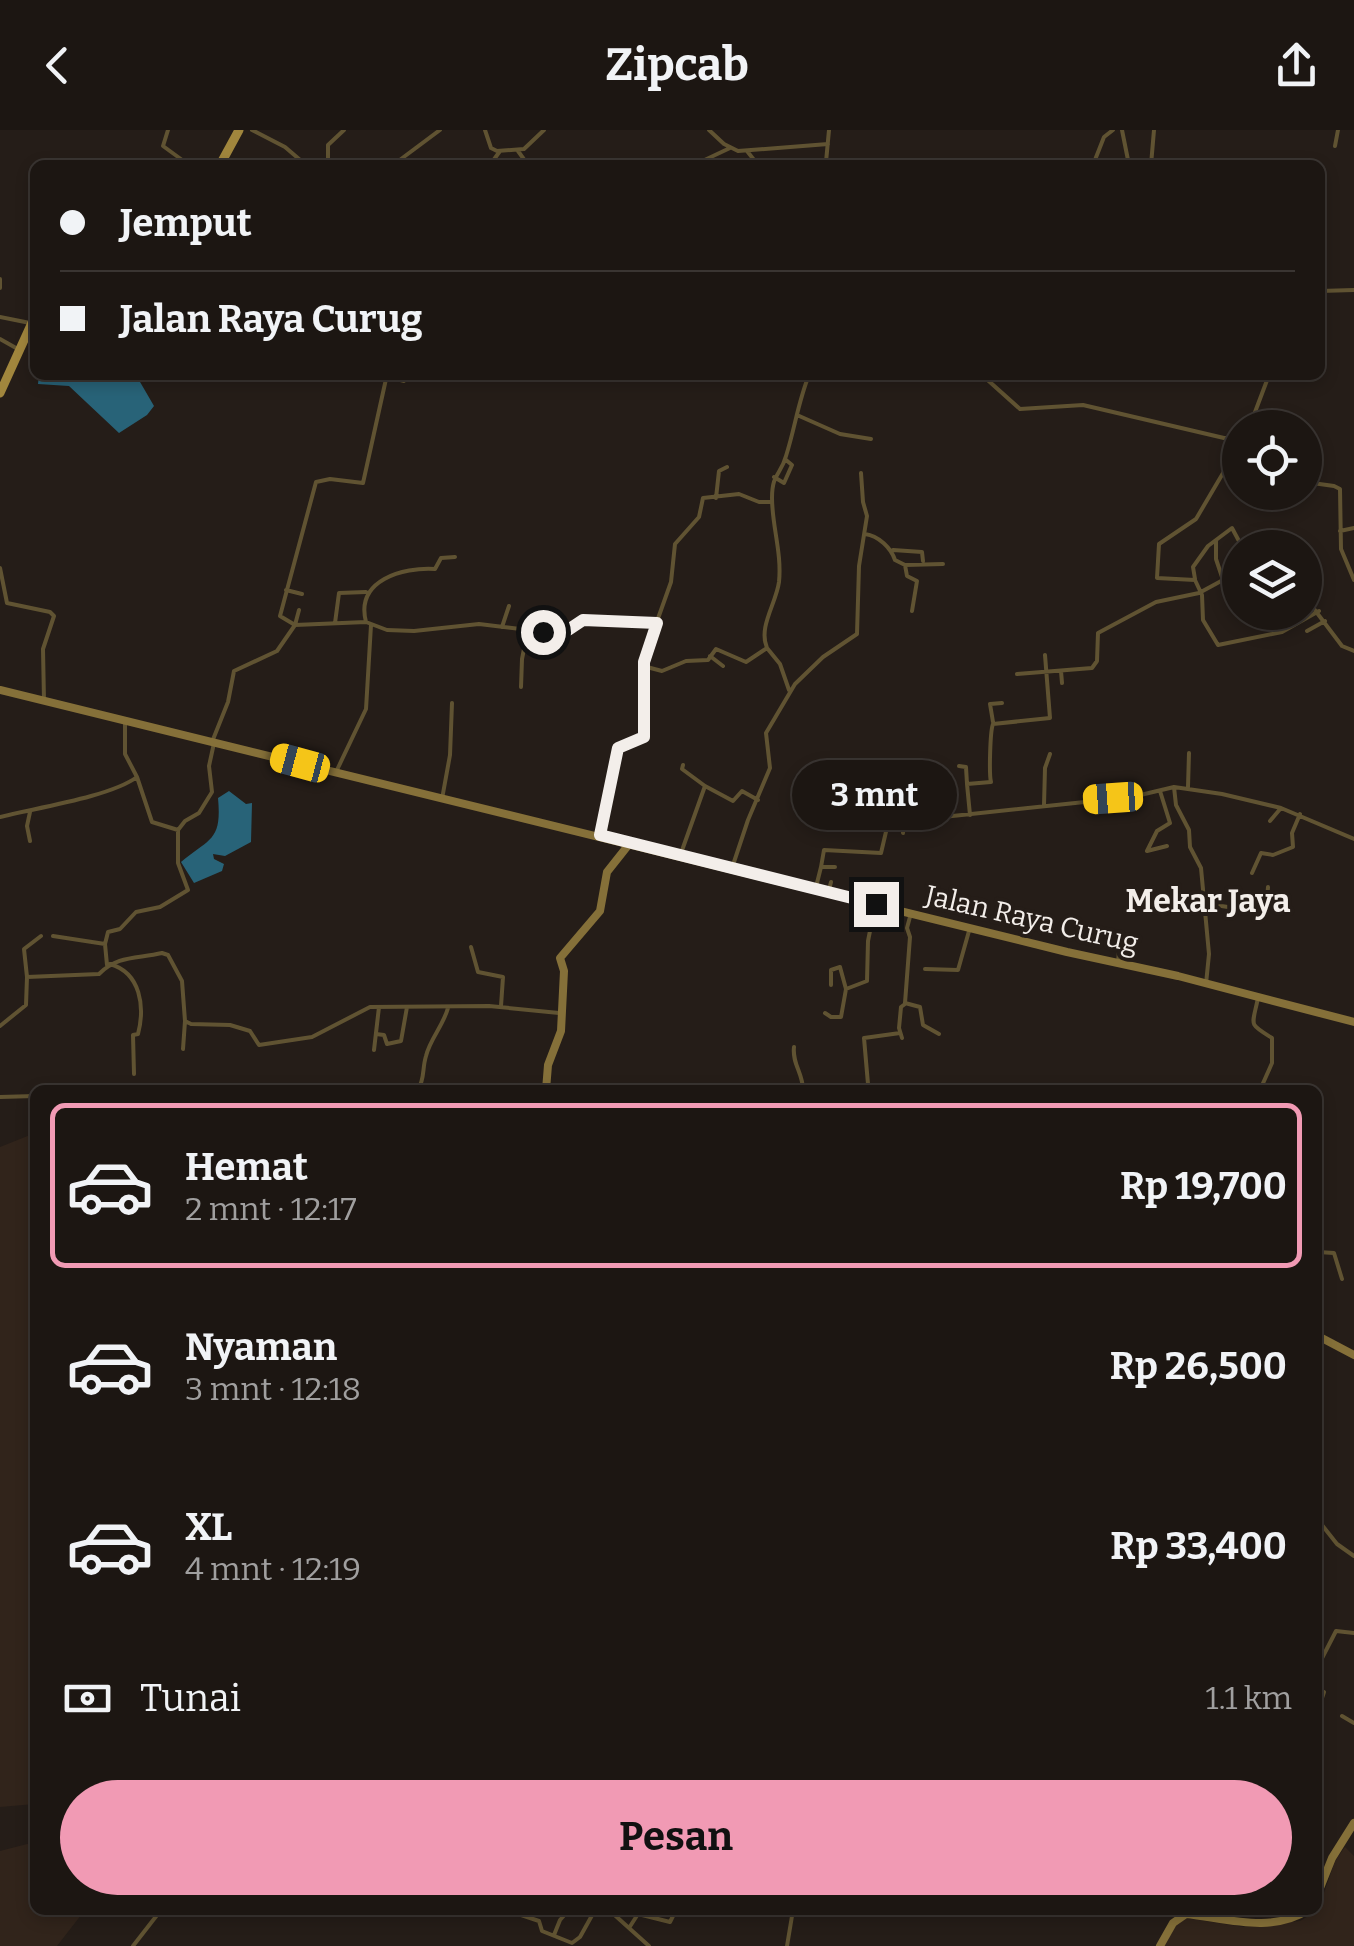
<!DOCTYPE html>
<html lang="id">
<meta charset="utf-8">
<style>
body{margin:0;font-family:Bitter,serif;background:#292320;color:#f1f3f6;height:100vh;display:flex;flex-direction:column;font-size:38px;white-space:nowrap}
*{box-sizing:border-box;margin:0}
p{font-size:32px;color:#a09f9f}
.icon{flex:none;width:55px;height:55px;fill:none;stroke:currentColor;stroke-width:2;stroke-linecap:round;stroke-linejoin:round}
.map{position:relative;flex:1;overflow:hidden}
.drawer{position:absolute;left:30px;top:955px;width:1292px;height:830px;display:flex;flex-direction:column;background:#1c1612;border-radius:15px;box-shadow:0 5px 15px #0003,0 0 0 2px #3a3532}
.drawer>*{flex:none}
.guide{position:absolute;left:30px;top:30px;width:1295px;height:220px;border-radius:15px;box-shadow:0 5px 15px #0003,0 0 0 2px #3a3532;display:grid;align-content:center;height:220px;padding:0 30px;background:#1c1612}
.fabs{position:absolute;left:1222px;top:280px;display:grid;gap:20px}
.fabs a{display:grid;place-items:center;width:100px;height:100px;border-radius:50%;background:#1c1612;box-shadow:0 5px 15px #0003,0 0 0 2px #3a3532;font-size:50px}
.end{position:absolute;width:45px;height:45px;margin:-22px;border:12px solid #f3eeea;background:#111;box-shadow:0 0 0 5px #111}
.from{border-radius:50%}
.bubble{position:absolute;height:70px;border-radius:35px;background:#1c1612;box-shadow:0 5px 15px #0003,0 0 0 2px #3a3532;font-size:32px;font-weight:700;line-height:70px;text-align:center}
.car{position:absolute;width:30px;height:60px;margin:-30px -15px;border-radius:12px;box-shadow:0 0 8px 2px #0007;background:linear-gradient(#f5c518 24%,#345 0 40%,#f5c518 0 76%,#345 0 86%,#f5c518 0)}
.guide b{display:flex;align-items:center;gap:35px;height:95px;font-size:38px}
.guide b+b{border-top:2px solid #3a3532}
.guide i{width:25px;height:25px;background:#f1f3f6}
ul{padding:18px 0 0;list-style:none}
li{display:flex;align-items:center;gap:30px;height:165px;margin:0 20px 15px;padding:0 10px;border:5px solid transparent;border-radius:15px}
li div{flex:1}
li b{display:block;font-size:38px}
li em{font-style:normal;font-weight:700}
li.active{border-color:#f19ab4}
li>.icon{width:90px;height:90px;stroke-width:1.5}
.pay{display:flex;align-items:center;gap:25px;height:110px;padding:0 30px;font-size:38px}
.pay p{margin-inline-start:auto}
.action{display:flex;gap:20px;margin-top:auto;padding:20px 30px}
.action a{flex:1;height:115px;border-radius:60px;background:#f19ab4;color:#111;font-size:40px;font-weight:700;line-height:115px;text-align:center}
header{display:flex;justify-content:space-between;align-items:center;height:130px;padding:0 30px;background:#1c1612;font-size:45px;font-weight:700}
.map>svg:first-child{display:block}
</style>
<header><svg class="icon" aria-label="back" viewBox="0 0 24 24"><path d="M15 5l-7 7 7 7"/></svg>Zipcab<svg class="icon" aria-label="share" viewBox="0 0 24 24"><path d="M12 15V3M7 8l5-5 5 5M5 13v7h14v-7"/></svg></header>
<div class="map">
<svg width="1354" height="1816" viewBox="0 0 1354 1816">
<rect width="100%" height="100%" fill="#251d18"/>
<path fill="#31241b" d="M35,1003V1674L0,1677V1017Z
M35,1712V1780H85L57,1816H0V1721Z
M1345,1717L1354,1726V1816H1164L1175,1796L1186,1788L1244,1797L1300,1791L1318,1780L1335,1731Z"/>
<path fill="#286378" d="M39,245H136L154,276L147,285L119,303L69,256L38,254Z
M229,661L246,674L252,673L251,712L225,726L213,724L214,729L224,734L222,741L194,753L181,732C210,708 222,711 218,668Z"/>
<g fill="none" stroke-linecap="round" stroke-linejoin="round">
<path stroke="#605332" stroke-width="4" d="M168,0L163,16L189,35
M252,0L285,17L306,35
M485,0L491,18L497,21L524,19L544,0
M709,0L724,14L738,21L828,14
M1122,0L1129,35
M1335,16L1338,0
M518,21L528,35
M747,21L758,35
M328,35V15L344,0
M393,35L440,0
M490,35L500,21
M694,35L730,18
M815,35L826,32L829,0
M1093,35L1104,7L1113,0
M1151,35L1154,0
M0,149V158
M1320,161L1354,160
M0,187L30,193
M0,209L16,218
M982,245L1020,279L1083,275L1224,308H1240
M797,285L840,304L871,309
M1249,298L1269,245
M1240,341L1226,338L1196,389L1159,414L1157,448L1195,450L1202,465L1203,490L1218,515L1282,502L1319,481
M774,347L784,353L792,335L786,330
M1305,352L1334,356L1340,359L1341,419L1354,450
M716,368L719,341L727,337
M1340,401L1354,398
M865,404C879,406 891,418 895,430L905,435L943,434
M1216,411V429L1223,450
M893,420L922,422L923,431
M905,435L907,446L917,451L912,481
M0,438L7,473L50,482L54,486L43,519L44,571
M1195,449L1193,437L1208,416L1232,398L1240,413L1234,451
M286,460L302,464
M1305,467L1342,516L1354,521
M299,480L295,495L280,486L316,352L330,349L363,353L386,249L390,247L404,251L408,245
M366,492C355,450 403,437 435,439L441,428L455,427
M335,493L339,463L366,462
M502,497L509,476
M1307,501L1325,491
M767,518C758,497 776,474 779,452C782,423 772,396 772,368C772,343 781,345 786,326C795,298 798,272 809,245
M710,526L723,536
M643,536L662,541L686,531L708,530L716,519L746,532L767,518L780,534L789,560
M1061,541L1062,553
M1017,544L1092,538L1097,531L1098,503L1156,472L1199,463L1223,450L1240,451
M521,557L522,529L528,499
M993,592L990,574L1002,573
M212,612L228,572L234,541L277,521L295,495L366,492L387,500L414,501L479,494L545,502L554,489L569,500L583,489L657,493
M683,635L682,639L705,656
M959,636L966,637L967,654
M336,642L366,579L371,495
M137,647L152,692L178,700
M1174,657L1176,675L1189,700L1190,717L1201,738L1209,824L1206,854
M1188,657L1189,623
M1160,661L1170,693L1157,701L1147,721L1167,716
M442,669L450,625L452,573
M1044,675L1045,638L1050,624
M30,682L27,696L30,711
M970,685L967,654L991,652C989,645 990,601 993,594L1050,588L1045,525
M0,687C35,678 110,667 137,647L125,624V592
M1270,691L1281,678
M903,703L904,689
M600,705L618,617L640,611L643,607L645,525L671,452L675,414L699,387L703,368L739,364L759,372H772
M680,726L705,656L733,671L742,661L758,670
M821,737L824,720L881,723L889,689L915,690L1132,667L1174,657L1222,664L1281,678L1354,709
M732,738L748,690L770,638L766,603L795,554L823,527L857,504L859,436L867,386L863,372L861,343
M1252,743L1261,723L1273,725L1293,717L1292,703L1300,684
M815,761L821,737H835
M828,764L831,752
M1205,773C1225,777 1249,783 1267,770L1268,757
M911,783L907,798L910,807L905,873L920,877L923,895L939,904
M53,806L105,814
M471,817L478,842L503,847L501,876
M1118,833L1120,809
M110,834C141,843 145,877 138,904L133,905L134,944
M107,835L105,814L108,802L120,799L136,782L160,777L188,760L178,733V700L185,691L199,683L212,662L209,636L214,613
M925,839L958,840L969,801
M27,847L24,819L41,806
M831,855V840L840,837L846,859
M1258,868C1252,897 1248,893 1272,908V933L1260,960
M825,883L831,887H841L846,859L867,851L868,811L875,776
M0,896L26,875L27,847L99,844C118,825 137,829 162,823L168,825L182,851L185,891L191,894L230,895L250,901L259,915L312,907L370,877L489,876L559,883
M376,904L384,905L387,914L401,911L407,877
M902,908L899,898L901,877L905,874
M794,917C792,934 803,943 803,960
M183,919L185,891
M374,920L379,877
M418,960C425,948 422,939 426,926C430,909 443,896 448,878
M862,960L868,954L864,908L900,903
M0,967L35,966
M1318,1122L1334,1123L1342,1149
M1318,1390L1337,1414L1354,1426
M1318,1536L1336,1501L1354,1503
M1318,1559L1324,1562L1320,1574
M1342,1586L1354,1593
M506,1780L539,1791L542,1801L572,1813L580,1807L595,1780
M597,1780L612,1785
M609,1780L649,1816
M629,1798L638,1784L670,1792L676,1780
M554,1805L560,1790L569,1780
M133,1816L161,1780
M787,1816L793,1780"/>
<path stroke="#857039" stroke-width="8" d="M0,560L1067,822L1178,846L1354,892
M546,960L548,935L561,901L564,841L560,828L600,781L607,742L630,713
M1318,1206L1354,1225
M1318,1763L1332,1728L1354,1693
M1160,1816L1173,1793L1186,1784C1225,1788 1271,1804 1308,1780"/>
<path stroke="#a1863d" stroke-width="9" d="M220,35L239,0
M0,263L35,186"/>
</g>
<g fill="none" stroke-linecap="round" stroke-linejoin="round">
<path stroke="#f3eeea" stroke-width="12" d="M543,502L554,489L568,500L583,490L657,493L644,532V607L618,618L600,705L876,774"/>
</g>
<g text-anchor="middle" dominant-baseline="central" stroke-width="8" stroke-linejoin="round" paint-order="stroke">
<g font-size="28" fill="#f3eeea" stroke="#251d18">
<text transform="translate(1032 789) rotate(13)">Jalan Raya Curug</text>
</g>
<g font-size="32" font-weight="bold" fill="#f3eeea" stroke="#251d18">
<text x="1208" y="771">Mekar Jaya</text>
</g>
</g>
</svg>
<div class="fabs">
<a><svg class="icon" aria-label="locate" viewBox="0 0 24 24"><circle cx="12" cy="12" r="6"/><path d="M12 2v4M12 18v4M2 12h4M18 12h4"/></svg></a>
<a><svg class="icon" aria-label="layers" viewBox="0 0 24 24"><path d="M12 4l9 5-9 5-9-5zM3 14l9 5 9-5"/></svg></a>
</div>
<i class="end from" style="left:543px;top:502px"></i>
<i class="end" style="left:876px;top:774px"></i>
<div class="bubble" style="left:792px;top:630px;width:165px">3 mnt</div>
<i class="car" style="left:300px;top:633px;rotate:285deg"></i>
<i class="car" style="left:1113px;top:668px;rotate:266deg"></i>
<div class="guide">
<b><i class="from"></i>Jemput</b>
<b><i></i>Jalan Raya Curug</b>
</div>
<section class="drawer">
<ul>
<li class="active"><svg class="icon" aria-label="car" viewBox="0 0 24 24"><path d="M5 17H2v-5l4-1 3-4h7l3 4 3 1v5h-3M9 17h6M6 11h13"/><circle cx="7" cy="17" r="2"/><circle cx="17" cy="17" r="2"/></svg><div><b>Hemat</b><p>2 mnt · 12:17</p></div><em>Rp 19,700</em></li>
<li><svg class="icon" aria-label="car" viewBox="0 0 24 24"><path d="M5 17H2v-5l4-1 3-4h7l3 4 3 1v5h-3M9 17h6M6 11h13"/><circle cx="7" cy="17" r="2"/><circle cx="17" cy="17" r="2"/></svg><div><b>Nyaman</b><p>3 mnt · 12:18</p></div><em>Rp 26,500</em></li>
<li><svg class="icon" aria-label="car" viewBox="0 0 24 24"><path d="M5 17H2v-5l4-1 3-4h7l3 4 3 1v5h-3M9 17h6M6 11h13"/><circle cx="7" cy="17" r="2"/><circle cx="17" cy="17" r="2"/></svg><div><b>XL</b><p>4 mnt · 12:19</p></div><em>Rp 33,400</em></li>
</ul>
<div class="pay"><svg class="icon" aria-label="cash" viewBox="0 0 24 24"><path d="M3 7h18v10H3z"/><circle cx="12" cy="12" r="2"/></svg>Tunai<p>1.1 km</p></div>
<div class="action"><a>Pesan</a></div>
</section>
</div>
